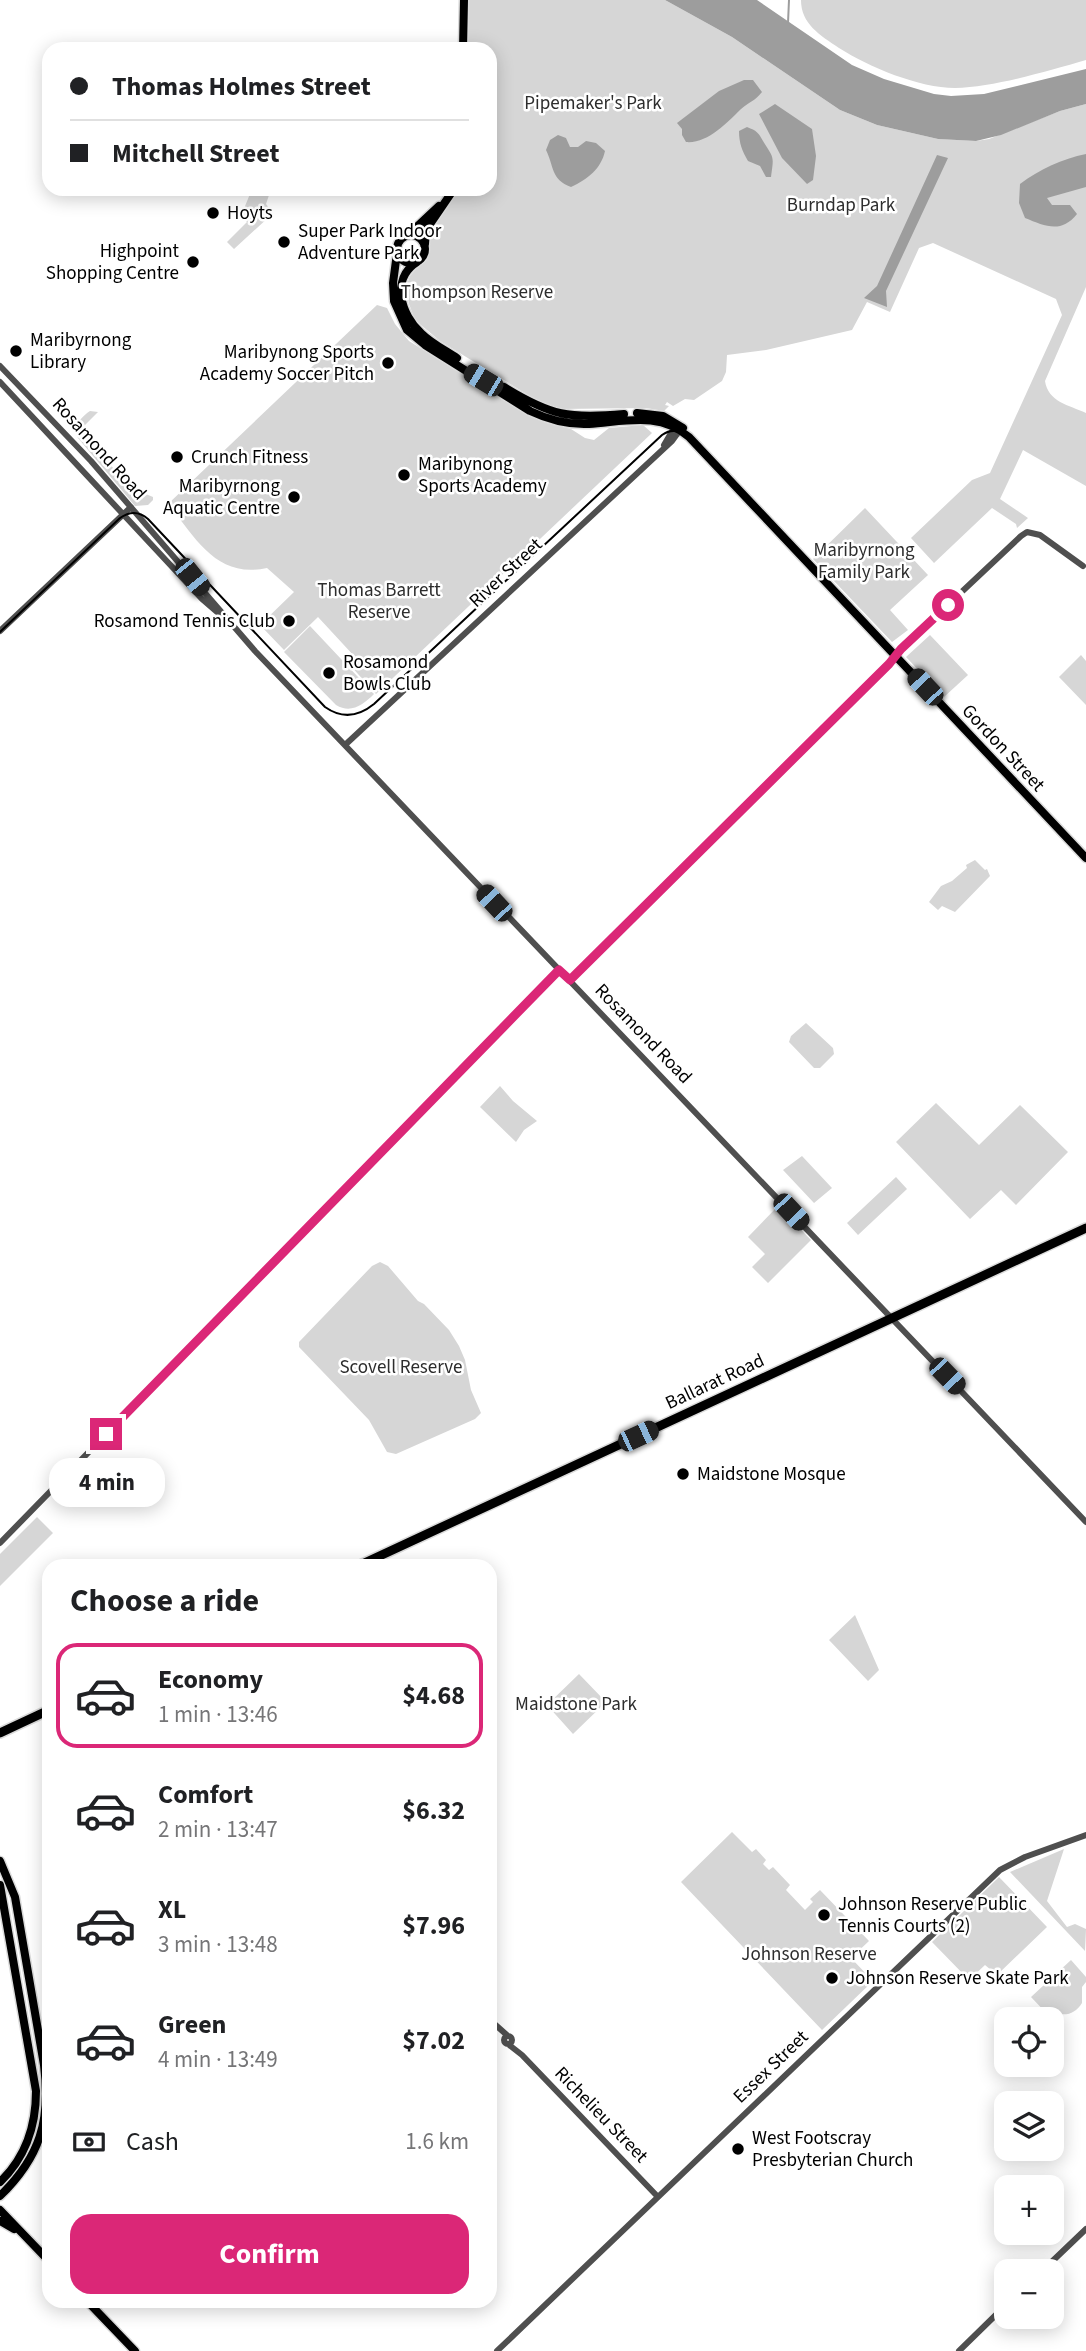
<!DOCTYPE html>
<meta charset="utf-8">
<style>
body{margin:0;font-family:"Source Sans 3",sans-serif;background:#f6f6f6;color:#202124;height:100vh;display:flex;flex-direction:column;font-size:26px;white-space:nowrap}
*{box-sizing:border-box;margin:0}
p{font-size:23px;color:#757577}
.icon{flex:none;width:38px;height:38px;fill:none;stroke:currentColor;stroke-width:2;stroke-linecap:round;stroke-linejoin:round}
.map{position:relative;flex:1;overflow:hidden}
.panel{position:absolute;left:42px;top:1559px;width:455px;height:749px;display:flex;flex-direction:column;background:#fff;border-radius:21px;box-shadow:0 4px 18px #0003}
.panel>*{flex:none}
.guide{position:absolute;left:42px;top:42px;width:455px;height:154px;border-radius:21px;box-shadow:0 4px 18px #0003;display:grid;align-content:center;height:154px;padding:0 28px;background:#fff}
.fabs{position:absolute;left:994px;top:2007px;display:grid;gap:14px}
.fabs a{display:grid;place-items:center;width:70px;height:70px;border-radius:14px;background:#fff;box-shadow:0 4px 18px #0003;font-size:35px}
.end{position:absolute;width:32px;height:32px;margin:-16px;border:9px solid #db2777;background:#fff;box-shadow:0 0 0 4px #fff}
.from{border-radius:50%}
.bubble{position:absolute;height:49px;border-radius:21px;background:#fff;box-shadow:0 4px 18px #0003;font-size:23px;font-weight:700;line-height:49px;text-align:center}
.car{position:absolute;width:21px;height:42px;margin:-21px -10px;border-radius:9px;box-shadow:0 0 5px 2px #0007;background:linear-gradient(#222 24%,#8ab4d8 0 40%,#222 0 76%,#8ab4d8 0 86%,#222 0)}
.guide b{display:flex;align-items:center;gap:24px;height:66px;font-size:26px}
.guide b+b{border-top:2px solid #e0e0e0}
.guide i{width:18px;height:18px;background:#202124}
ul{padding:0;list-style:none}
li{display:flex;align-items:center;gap:21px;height:105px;margin:0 14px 10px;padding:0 14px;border:4px solid transparent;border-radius:21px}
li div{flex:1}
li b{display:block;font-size:26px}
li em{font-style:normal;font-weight:700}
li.current{border-color:#db2777}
li>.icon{width:63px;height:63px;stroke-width:1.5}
h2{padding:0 28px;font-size:32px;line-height:84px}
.pay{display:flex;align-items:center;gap:18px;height:77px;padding:0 28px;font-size:26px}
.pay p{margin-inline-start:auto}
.primary-button{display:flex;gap:14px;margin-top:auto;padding:14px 28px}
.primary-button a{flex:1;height:80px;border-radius:21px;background:#db2777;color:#fff;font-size:28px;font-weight:700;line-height:80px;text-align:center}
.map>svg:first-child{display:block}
</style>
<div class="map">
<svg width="1086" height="2351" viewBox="0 0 1086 2351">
<rect width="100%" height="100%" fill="#fff"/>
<path fill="#d6d6d6" d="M468,0H665L732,37L840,110L877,125L938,139L976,141L989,139L1060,111L1086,104V287L1045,381C1048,402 1069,405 1086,413V486L1023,450L1000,499L1028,518L1017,528L1016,524L992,508L934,563L911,538L972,480L990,473L1062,315L1056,299L933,243L919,248L890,312L867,302L852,330L766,350L727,355L726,372L722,381L694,400L685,399L673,406L667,402L665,405L669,406L664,411L646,408L561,409L538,401L440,341L415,320L409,304L406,287L410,276L427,256L429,242L434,228L457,189H490V49H466Z
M801,0H1086V60C1048,71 994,87 955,88C919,88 869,67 839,48C820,35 801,24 801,0Z
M252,189H271L266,204L269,208L270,216L234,249L227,242L247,222L241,216Z
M377,305L387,308L395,324L409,341L529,416L547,423L571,429L585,438L594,440L609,428L643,425L652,433L376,694L349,664L355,657L318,617L284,650L260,625L294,592L267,568C216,579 196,538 168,504Z
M90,411L98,412L79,431L97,450L100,448L103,457L140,497L143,495L141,492L153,497V500L148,505L135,506L78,438C72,427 81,417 90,411Z
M865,508L928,575L890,610L908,630L892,642L813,559Z
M310,626L374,694C363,705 351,714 336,705L284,652Z
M930,635L968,675L944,697L906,657Z
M1081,655L1086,661V705L1059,677Z
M975,860L985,870L987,869L990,876L955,912L942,906L938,910L929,902L941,886L952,881L967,868L966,865Z
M806,1023L833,1048L834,1054L820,1068H814L789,1042L791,1036Z
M500,1086L513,1101L537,1121L524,1130L516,1142L480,1107Z
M936,1103L979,1145L1020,1105L1068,1152L1016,1205L1001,1190L970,1219L896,1142Z
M802,1156L832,1188L814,1203L783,1170Z
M896,1177L907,1189L858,1235L847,1223Z
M778,1206L811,1240L768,1283L752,1267L765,1254L748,1237Z
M380,1262L388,1266L418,1301L424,1304L449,1330L459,1346L465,1360L471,1390L481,1413L475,1419L396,1454L387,1452L369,1420L299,1347V1342L372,1266Z
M37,1517L53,1533L0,1586V1554Z
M855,1615L879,1670L868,1681L829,1640Z
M579,1674L606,1702L573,1734L547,1705Z
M732,1832L752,1852L756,1849L766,1860L763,1864L769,1870L773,1867L790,1885L786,1890L805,1910L813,1902L810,1899L820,1890L869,1941L851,1958L873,1981L822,2030L681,1882Z
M1064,1849L1047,1901L1067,1927L1075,1924L1086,1929L1085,1951L1010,1872Z
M999,1877L1047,1927L997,1975L985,1965L969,1980L932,1942Z
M1071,1960L1086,1977V1982L1082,1987V2003C1075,2014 1065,2017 1054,2012L1049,2016L1031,1997Z"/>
<path fill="#9d9d9d" d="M665,0H757L852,65L884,79L934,94L951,96L984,94L1086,69V104L1060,111L1001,135L976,141L938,139L877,125L840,110L732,37Z
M744,80H753L762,92C754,102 750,101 741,109C727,123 707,144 686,142L682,135V129L677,123L719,91Z
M775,104L812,129L816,156L813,180L807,184L782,158L759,114Z
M747,127C757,131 758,132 763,141C774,159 774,155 771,177H766L760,166L748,161C742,151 739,143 739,131Z
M558,135L566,138L570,147H578L586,141L596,143L605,151C601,169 588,179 571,187C551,180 554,166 546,150L550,140Z
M1086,154V187L1047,198L1052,205H1070L1077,214C1061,234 1045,226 1025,218L1019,203L1020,184C1040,169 1062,159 1086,154Z
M937,155L948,158L886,291L887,307L864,298L877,286Z"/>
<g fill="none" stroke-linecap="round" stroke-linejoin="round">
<path stroke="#9d9d9d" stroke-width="2" d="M788,23L789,0"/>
<g stroke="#dbdbdb" stroke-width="11">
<path id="major" d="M463,49L464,0
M397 249a14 14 0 1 1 28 0a14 14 0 1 1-28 0Z
M408,235L439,206
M425,244L426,230L454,189
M397,253L393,283L394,301L407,330L425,345L530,411C549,420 568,425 589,424C624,422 659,411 689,437L1086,858
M417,262C390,279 401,315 421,333C431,343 445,350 457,358
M504,387C551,416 569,419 624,414
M637,413L663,416L683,428
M0,1861L15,1897L44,2065C51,2121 40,2157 0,2196
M0,1885L36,2091C36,2126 25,2158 0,2182
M0,2210L49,2261
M0,2221L14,2229
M87,2301L135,2351"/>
</g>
<g stroke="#dbdbdb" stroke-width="12">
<path id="highway" d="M358,1566L1086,1228
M0,1733L49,1710"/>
</g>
<path stroke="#4f4f4f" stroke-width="6" d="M0,366L91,461L255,651L1086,1522
M0,382L202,599L224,618
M664,445L674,428
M0,631L131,507
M345,745L672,441L680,430
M570,980L889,664L901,649L1021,536L1027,532L1040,535L1083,566
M0,1543L559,970
M490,2020L508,2036
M504 2040a4 4 0 1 1 8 0a4 4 0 1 1-8 0Z
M508,2044L522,2055L658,2197
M1041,2272L1086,2229
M497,2351L1000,1870L1025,1857L1086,1835
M959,2351L1006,2305"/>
<use href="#major" stroke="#000" stroke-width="8"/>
<use href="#highway" stroke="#000" stroke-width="9"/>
<path stroke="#000" stroke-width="2" d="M0,632L120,518C130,511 139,511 148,519L325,707C342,719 358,717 374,704L662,435C672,428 681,430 690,439L1086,860"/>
</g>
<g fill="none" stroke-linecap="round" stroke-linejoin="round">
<path stroke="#db2777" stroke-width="9" d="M106,1434L559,970L570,980L889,664L901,649L948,605"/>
</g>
<g fill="#000" stroke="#fff" stroke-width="2.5">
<circle cx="213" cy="213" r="7"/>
<circle cx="284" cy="242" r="7"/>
<circle cx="193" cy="262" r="7"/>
<circle cx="16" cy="351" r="7"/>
<circle cx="388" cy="363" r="7"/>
<circle cx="177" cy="457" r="7"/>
<circle cx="404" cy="475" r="7"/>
<circle cx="294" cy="497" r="7"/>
<circle cx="289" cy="621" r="7"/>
<circle cx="329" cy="673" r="7"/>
<circle cx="683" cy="1474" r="7"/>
<circle cx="824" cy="1915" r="7"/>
<circle cx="832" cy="1978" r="7"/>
<circle cx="738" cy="2149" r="7"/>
</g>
<g text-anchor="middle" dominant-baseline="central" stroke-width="5" stroke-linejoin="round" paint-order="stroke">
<g font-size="19" fill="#2d2d2d" stroke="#fff">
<text x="593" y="103">Pipemaker's Park</text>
<text x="841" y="205">Burndap Park</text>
<text x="477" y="292">Thompson Reserve</text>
<text x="864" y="550">Maribyrnong<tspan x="864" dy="22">Family Park</tspan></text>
<text x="379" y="590">Thomas Barrett<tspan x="379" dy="22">Reserve</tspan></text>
<text x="401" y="1367">Scovell Reserve</text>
<text x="576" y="1704">Maidstone Park</text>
<text x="809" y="1954">Johnson Reserve</text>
</g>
<g font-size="19" fill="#000" stroke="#fff" text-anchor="start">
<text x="227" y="213">Hoyts</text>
<text x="298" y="231">Super Park Indoor<tspan x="298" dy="22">Adventure Park</tspan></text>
<text x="179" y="251" text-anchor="end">Highpoint<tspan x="179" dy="22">Shopping Centre</tspan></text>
<text x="30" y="340">Maribyrnong<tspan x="30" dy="22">Library</tspan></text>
<text x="374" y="352" text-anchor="end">Maribynong Sports<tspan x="374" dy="22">Academy Soccer Pitch</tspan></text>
<text x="191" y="457">Crunch Fitness</text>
<text x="418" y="464">Maribynong<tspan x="418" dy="22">Sports Academy</tspan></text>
<text x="280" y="486" text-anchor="end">Maribyrnong<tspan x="280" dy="22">Aquatic Centre</tspan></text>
<text x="275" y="621" text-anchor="end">Rosamond Tennis Club</text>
<text x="343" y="662">Rosamond<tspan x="343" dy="22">Bowls Club</tspan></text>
<text x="697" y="1474">Maidstone Mosque</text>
<text x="838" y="1904">Johnson Reserve Public<tspan x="838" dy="22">Tennis Courts (2)</tspan></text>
<text x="846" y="1978">Johnson Reserve Skate Park</text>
<text x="752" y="2138">West Footscray<tspan x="752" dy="22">Presbyterian Church</tspan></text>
</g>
<g font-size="19" fill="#000" stroke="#fff">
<text transform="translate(99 449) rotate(48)">Rosamond Road</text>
<text transform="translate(506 573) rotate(-43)">River Street</text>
<text transform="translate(1003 748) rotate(47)">Gordon Street</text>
<text transform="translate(643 1034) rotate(46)">Rosamond Road</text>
<text transform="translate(715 1382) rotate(-25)">Ballarat Road</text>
<text transform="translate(771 2067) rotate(-44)">Essex Street</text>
<text transform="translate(601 2115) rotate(46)">Richelieu Street</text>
</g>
</g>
</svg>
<div class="fabs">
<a><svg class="icon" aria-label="locate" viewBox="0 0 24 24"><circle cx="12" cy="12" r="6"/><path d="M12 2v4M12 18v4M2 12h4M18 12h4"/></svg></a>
<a><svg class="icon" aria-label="layers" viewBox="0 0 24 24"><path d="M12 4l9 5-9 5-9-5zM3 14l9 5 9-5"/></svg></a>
<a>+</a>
<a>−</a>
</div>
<i class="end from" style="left:948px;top:605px"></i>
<i class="end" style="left:106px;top:1434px"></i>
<div class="bubble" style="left:49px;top:1458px;width:116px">4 min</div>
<i class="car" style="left:483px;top:380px;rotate:301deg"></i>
<i class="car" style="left:192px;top:577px;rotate:141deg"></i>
<i class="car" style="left:925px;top:687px;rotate:317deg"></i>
<i class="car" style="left:494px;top:903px;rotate:317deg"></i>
<i class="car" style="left:791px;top:1212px;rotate:137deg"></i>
<i class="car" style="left:947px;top:1376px;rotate:136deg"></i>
<i class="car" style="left:638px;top:1436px;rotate:65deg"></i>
<div class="guide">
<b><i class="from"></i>Thomas Holmes Street</b>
<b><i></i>Mitchell Street</b>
</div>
<section class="panel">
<h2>Choose a ride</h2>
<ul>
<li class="current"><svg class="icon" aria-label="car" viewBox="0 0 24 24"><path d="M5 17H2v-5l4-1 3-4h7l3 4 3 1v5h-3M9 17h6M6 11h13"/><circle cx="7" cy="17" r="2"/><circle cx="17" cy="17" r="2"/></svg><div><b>Economy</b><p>1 min · 13:46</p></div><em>$4.68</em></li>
<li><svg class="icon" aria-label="car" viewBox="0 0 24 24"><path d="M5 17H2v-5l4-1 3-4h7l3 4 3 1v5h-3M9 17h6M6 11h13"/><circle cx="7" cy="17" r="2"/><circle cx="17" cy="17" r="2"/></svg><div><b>Comfort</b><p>2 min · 13:47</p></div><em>$6.32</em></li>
<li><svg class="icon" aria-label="car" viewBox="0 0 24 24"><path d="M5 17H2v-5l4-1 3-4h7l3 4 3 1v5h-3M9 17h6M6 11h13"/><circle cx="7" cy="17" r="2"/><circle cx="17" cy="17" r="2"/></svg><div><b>XL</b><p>3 min · 13:48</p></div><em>$7.96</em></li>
<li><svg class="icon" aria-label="car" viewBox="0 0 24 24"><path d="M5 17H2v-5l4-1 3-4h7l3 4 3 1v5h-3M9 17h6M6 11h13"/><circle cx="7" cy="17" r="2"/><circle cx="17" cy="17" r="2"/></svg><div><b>Green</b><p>4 min · 13:49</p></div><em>$7.02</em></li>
</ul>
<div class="pay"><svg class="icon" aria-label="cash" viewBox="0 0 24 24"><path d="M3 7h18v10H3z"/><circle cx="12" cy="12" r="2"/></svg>Cash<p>1.6 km</p></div>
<div class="primary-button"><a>Confirm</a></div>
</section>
</div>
